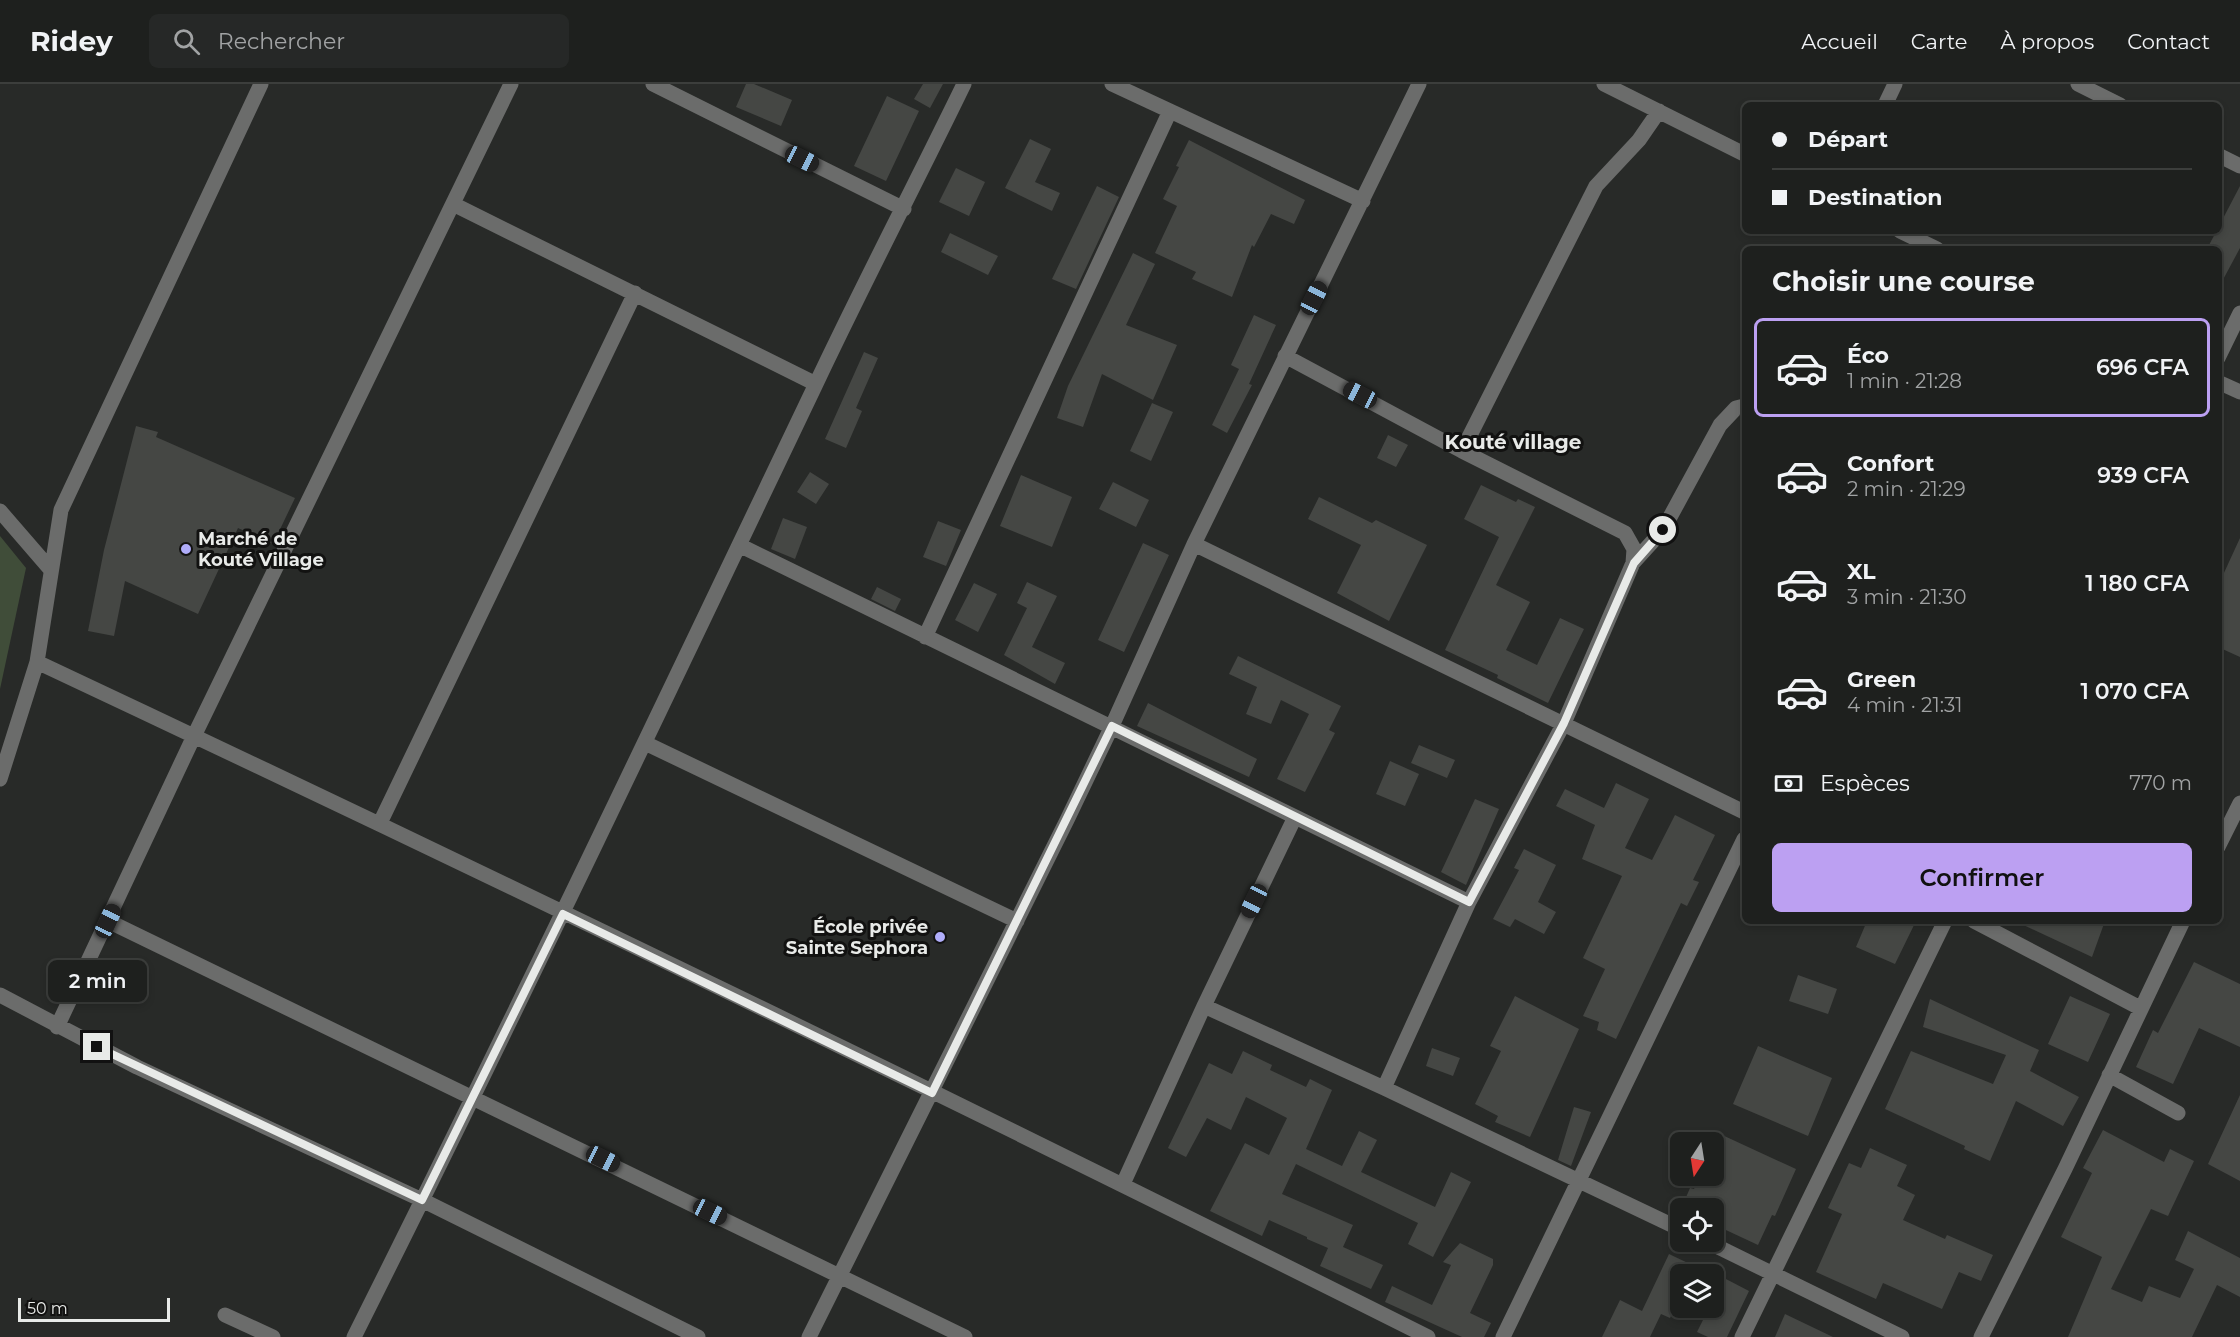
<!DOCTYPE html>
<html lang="fr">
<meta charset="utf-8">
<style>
body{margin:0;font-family:Montserrat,sans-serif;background:#262827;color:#f1f3f6;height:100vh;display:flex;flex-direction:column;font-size:22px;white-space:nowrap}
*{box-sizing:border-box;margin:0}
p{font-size:20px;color:#a1a3a4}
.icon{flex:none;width:33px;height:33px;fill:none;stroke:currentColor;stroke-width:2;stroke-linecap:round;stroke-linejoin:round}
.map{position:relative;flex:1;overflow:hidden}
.panel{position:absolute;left:1742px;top:162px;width:480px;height:678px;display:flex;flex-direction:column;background:#1e201e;border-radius:9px;box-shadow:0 3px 9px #0003,0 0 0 2px #3c3e3c}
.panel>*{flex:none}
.guide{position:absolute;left:1742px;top:18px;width:480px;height:132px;border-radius:9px;box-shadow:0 3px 9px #0003,0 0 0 2px #3c3e3c;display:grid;align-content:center;height:132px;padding:0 30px;background:#1e201e}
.needle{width:39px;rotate:192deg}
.fabs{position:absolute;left:1670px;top:1048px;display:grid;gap:12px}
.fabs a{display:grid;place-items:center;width:54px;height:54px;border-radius:9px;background:#1e201e;box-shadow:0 3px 9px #0003,0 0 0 2px #3c3e3c;font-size:30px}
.scale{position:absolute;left:18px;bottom:15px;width:152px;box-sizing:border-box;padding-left:6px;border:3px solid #e8eae8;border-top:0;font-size:16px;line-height:21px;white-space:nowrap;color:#e8eae8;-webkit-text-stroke:4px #121211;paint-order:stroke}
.end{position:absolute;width:27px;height:27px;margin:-14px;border:8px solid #e8eae8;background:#111;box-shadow:0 0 0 3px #111}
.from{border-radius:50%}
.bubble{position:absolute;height:42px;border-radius:9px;background:#1e201e;box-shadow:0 3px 9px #0003,0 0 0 2px #3c3e3c;font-size:20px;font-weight:600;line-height:42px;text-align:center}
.car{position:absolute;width:18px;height:36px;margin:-18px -9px;border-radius:8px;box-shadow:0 0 4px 2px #0007;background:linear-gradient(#222 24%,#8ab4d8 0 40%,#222 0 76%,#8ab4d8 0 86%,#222 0)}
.guide b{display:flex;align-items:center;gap:21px;height:57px;font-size:22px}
.guide b+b{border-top:2px solid #3c3e3c}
.guide i{width:15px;height:15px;background:#f1f3f6}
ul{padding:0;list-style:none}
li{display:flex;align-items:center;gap:18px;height:99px;margin:0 12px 9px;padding:0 18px;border:3px solid transparent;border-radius:9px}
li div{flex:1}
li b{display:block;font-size:22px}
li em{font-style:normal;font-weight:600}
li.current{border-color:#bca0f2}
li>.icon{width:54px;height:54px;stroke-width:1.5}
h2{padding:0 30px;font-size:27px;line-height:72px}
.pay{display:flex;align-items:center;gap:15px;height:66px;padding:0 30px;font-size:22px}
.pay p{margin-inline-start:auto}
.button{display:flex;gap:12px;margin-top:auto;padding:12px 30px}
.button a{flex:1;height:69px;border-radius:9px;background:#bca0f2;color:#111;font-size:24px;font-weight:600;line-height:69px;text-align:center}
header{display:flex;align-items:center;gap:36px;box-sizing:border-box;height:84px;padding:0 30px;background:#1e201e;border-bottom:2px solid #3c3e3c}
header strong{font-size:28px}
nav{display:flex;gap:33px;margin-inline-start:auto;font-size:21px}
.search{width:420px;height:54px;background:#262827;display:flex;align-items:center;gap:15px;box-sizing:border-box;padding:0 21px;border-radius:9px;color:#a1a3a4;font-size:22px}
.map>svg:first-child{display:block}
</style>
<header>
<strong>Ridey</strong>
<div class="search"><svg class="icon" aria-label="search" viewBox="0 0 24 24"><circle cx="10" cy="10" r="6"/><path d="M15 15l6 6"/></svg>Rechercher</div>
<nav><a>Accueil</a><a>Carte</a><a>À propos</a><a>Contact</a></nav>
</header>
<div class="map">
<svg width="2240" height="1253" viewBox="0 0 2240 1253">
<rect width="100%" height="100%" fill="#282a28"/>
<path fill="#404d39" d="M0,452L26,484L0,605Z"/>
<path fill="#454744" d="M746,0H754L792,16L781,42L736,23Z
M923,0H943L930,24L914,15Z
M887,12L919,27L886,97L854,82Z
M1030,55L1051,65L1035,98L1060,109L1052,127L1005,104Z
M1189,56L1305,116L1294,140L1271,130L1254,163L1252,161L1232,213L1192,195L1196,188L1155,169L1177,122L1163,115L1179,83L1176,82Z
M956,84L985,98L969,132L939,118Z
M1097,102L1119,113L1076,205L1052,195Z
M2240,102V164L2218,205V165H2207Z
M950,149L998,172L988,191L941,168Z
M1133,169L1155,180L1126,241L1177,261L1153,316L1102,290L1083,343L1057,334L1068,302Z
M1254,231L1276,241L1249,300L1252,301L1227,349L1212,341L1239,285L1231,281Z
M864,268L878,274L856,324L862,327L846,364L825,355Z
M1152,319L1173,328L1151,377L1130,367Z
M136,342L158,348L156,353L295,414L273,460L238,444L198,530L125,497L114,552L88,547L104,466Z
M1388,351L1408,361L1396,383L1377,374Z
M810,388L829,400L816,420L797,408Z
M1021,391L1072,413L1052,463L1000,442Z
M1113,398L1149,416L1136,443L1099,425Z
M1481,401L1516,418L1518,415L1535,423L1496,501L1530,518L1506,566L1537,581L1560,534L1584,545L1548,619L1497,594L1498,591L1445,566L1499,453L1464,435Z
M1319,413L1372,439L1376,436L1427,461L1389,537L1337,509L1361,461L1308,435Z
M783,434L807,443L795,475L771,465Z
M938,437L961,446L946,482L923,473Z
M2240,454V573L2218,563V489L2223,491Z
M1143,459L1169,471L1124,568L1098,556Z
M1027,498L1057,512L1032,563L1065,579L1055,600L1004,571L1027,524L1017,519Z
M974,499L997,510L978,548L955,536Z
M877,503L901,515L895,527L871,515Z
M1238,572L1341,622L1329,646L1335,649L1305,708L1277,695L1309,630L1281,616L1271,640L1246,630L1257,603L1229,590Z
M1148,619L1257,675L1249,693L1137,642Z
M1419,661L1455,676L1447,694L1411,679Z
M1390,677L1419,690L1405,722L1376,710Z
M1616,699L1649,715L1625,764L1652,776L1675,731L1715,751L1693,796L1699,798L1687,822L1681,819L1616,955L1597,946L1599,938L1583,932L1605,885L1583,874L1622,792L1582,775L1595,741L1556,722L1565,705L1604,724Z
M1475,715L1499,725L1466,801L1441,788Z
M1524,765L1556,781L1538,818L1556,828L1544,850L1515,835L1510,843L1493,835L1519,786L1514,784Z
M1867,837H1916L1895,880L1856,863Z
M2015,837H2105L2092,873Z
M2194,878L2240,900V963L2199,944L2173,1000L2136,983L2153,946L2158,949Z
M1798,891L1837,905L1828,930L1789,917Z
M1515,912L1579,945L1530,1053L1495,1038L1498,1032L1475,1020L1501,967L1490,962Z
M2070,912L2110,930L2088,978L2048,960Z
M1930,915L2039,966L2030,987L2079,1013L2063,1042L2016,1017L1990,1077L1964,1065L1965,1062L1885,1025L1911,967L1993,1000L2006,971L1923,943Z
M1758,962L1832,994L1808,1052L1733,1020Z
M1432,964L1460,974L1453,992L1426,982Z
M1243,967L1272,981L1270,986L1306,1003L1310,995L1332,1006L1306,1065L1342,1082L1359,1047L1377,1056L1361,1088L1435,1123L1451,1088L1471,1098L1433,1173L1408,1160L1418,1139L1296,1080L1282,1110L1353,1141L1343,1163L1383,1181L1371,1205L1320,1182L1328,1164L1307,1155V1153L1269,1136L1262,1152L1210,1127L1245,1059L1269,1071L1287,1034L1246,1013L1231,1046L1207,1034L1186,1073L1168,1064L1209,979L1232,990Z
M2240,1011V1097L2208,1080Z
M1574,1023L1591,1028L1571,1082L1558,1076Z
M2103,1046L2164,1078L2170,1065L2194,1077L2168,1132L2151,1125L2111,1205L2142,1218L2149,1202L2180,1214L2194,1185L2175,1176L2188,1147L2240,1174V1213L2217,1201L2192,1253H2068L2102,1173L2061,1153L2092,1089L2083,1084Z
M1720,1050L1796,1085L1775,1132L1772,1131L1758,1161L1713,1140V1125H1681L1690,1104L1694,1105L1700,1092H1713V1065Z
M1870,1064L1907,1081L1897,1102L1915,1111L1903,1136L1945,1155L1947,1151L1993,1171L1981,1197L1959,1188L1942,1225L1883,1199L1876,1215L1816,1188L1842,1130L1828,1124L1849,1079L1861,1084Z
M1460,1159L1493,1175V1181L1470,1229L1491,1239L1484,1253H1462L1385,1218L1392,1202L1432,1221L1451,1181L1443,1178Z
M1669,1170L1713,1191H1680V1212L1670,1234L1661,1230L1650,1253H1602L1620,1216L1642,1227Z
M1724,1194L1749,1207L1727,1253H1708L1697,1248L1709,1224H1713V1216Z
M1785,1230L1833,1253H1775Z"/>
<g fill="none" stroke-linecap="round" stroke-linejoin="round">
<path stroke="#6b6c6b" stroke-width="15" d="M653,0L904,125
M1112,0L1363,117
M1604,0L1744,70
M2078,0L2120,21
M1885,21L1895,0
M2218,71L2240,82
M453,120L816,300
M1900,147L1937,165
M2218,274L2240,229
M2218,298L2240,308
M1462,367L1596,102L1639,56L1659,27
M0,427L51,486
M1194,460L1744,728
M741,462L1469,818L1564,639L1633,479L1634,465L1625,449L1462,367L1285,272
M1633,479L1663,446L1720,341L1736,324L1744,322
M925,553L1170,27
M37,578C503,797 967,1022 1428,1253
M645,659L1017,837
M0,695L37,578L61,426L261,0
M380,739L635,209
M2218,763L2240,719
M108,837L965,1253
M1974,837L2140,924
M0,911L137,983L422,1116L698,1253
M1204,922L1384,1004L1680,1145
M57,943L194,652L511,0
M2109,991L2178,1029
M1384,1004L1469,818
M1123,1100L1204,922L1295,733
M1708,1158L1902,1253
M225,1231L273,1253
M354,1253C512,938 663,620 815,302C863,200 915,101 964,0
M809,1253L1067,736L1112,642L1194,460L1419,0
M1503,1253L1744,755
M1742,1253L1945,837
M1981,1253L2065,1085L2183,837"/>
</g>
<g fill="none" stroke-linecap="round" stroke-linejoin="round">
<path stroke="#e8eae8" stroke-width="8" d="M97,963L422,1116L563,830L932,1009L1112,642L1469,818L1564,639L1634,479L1663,446"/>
</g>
<g fill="#b0adfa" stroke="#121211" stroke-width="2">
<circle cx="186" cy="465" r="6"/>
<circle cx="940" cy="853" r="6"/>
</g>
<g text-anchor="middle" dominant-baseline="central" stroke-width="6" stroke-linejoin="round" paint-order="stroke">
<g font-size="18" font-weight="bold" fill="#e8eae8" stroke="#121211" text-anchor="start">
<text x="198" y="455">Marché de<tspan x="198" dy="21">Kouté Village</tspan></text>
<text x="928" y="843" text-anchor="end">École privée<tspan x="928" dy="21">Sainte Sephora</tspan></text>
</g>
<g font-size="20" font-weight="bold" fill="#e8eae8" stroke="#121211">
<text x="1513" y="358">Kouté village</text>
</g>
</g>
</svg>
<div class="fabs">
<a><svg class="needle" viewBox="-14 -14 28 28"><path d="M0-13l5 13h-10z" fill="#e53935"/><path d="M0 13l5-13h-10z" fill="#a1a3a4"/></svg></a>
<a><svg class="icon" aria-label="locate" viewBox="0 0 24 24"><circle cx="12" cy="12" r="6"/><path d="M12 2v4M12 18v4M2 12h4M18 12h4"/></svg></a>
<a><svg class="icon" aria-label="layers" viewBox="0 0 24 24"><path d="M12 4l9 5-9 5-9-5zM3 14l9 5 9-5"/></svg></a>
</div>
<div class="scale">50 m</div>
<i class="end from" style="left:1663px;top:446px"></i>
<i class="end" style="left:97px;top:963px"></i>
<div class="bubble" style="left:48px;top:876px;width:99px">2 min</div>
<i class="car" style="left:802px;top:75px;rotate:116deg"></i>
<i class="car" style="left:1314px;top:214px;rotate:27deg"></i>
<i class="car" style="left:1360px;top:311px;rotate:297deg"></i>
<i class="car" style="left:1254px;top:817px;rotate:206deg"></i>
<i class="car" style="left:108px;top:837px;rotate:25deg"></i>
<i class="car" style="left:603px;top:1075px;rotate:116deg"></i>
<i class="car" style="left:710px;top:1128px;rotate:116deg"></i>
<div class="guide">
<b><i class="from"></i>Départ</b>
<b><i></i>Destination</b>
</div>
<section class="panel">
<h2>Choisir une course</h2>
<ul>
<li class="current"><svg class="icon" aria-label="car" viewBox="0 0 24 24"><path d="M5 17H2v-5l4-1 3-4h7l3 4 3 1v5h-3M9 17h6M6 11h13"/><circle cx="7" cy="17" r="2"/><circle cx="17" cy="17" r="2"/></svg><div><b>Éco</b><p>1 min · 21:28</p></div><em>696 CFA</em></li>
<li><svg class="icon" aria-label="car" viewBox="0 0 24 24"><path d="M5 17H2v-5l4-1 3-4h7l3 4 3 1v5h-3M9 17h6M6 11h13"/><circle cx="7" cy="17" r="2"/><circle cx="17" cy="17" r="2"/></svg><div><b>Confort</b><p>2 min · 21:29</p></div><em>939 CFA</em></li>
<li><svg class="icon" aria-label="car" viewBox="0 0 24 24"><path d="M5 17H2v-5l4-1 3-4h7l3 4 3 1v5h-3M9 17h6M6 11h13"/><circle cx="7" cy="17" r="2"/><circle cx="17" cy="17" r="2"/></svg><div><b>XL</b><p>3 min · 21:30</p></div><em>1 180 CFA</em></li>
<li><svg class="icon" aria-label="car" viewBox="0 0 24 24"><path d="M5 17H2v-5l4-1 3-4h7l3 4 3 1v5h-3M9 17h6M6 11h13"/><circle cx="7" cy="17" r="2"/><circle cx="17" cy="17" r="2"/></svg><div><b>Green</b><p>4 min · 21:31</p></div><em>1 070 CFA</em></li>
</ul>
<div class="pay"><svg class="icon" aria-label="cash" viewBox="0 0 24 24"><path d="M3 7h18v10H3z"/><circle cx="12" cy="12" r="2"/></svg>Espèces<p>770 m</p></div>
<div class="button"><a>Confirmer</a></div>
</section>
</div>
